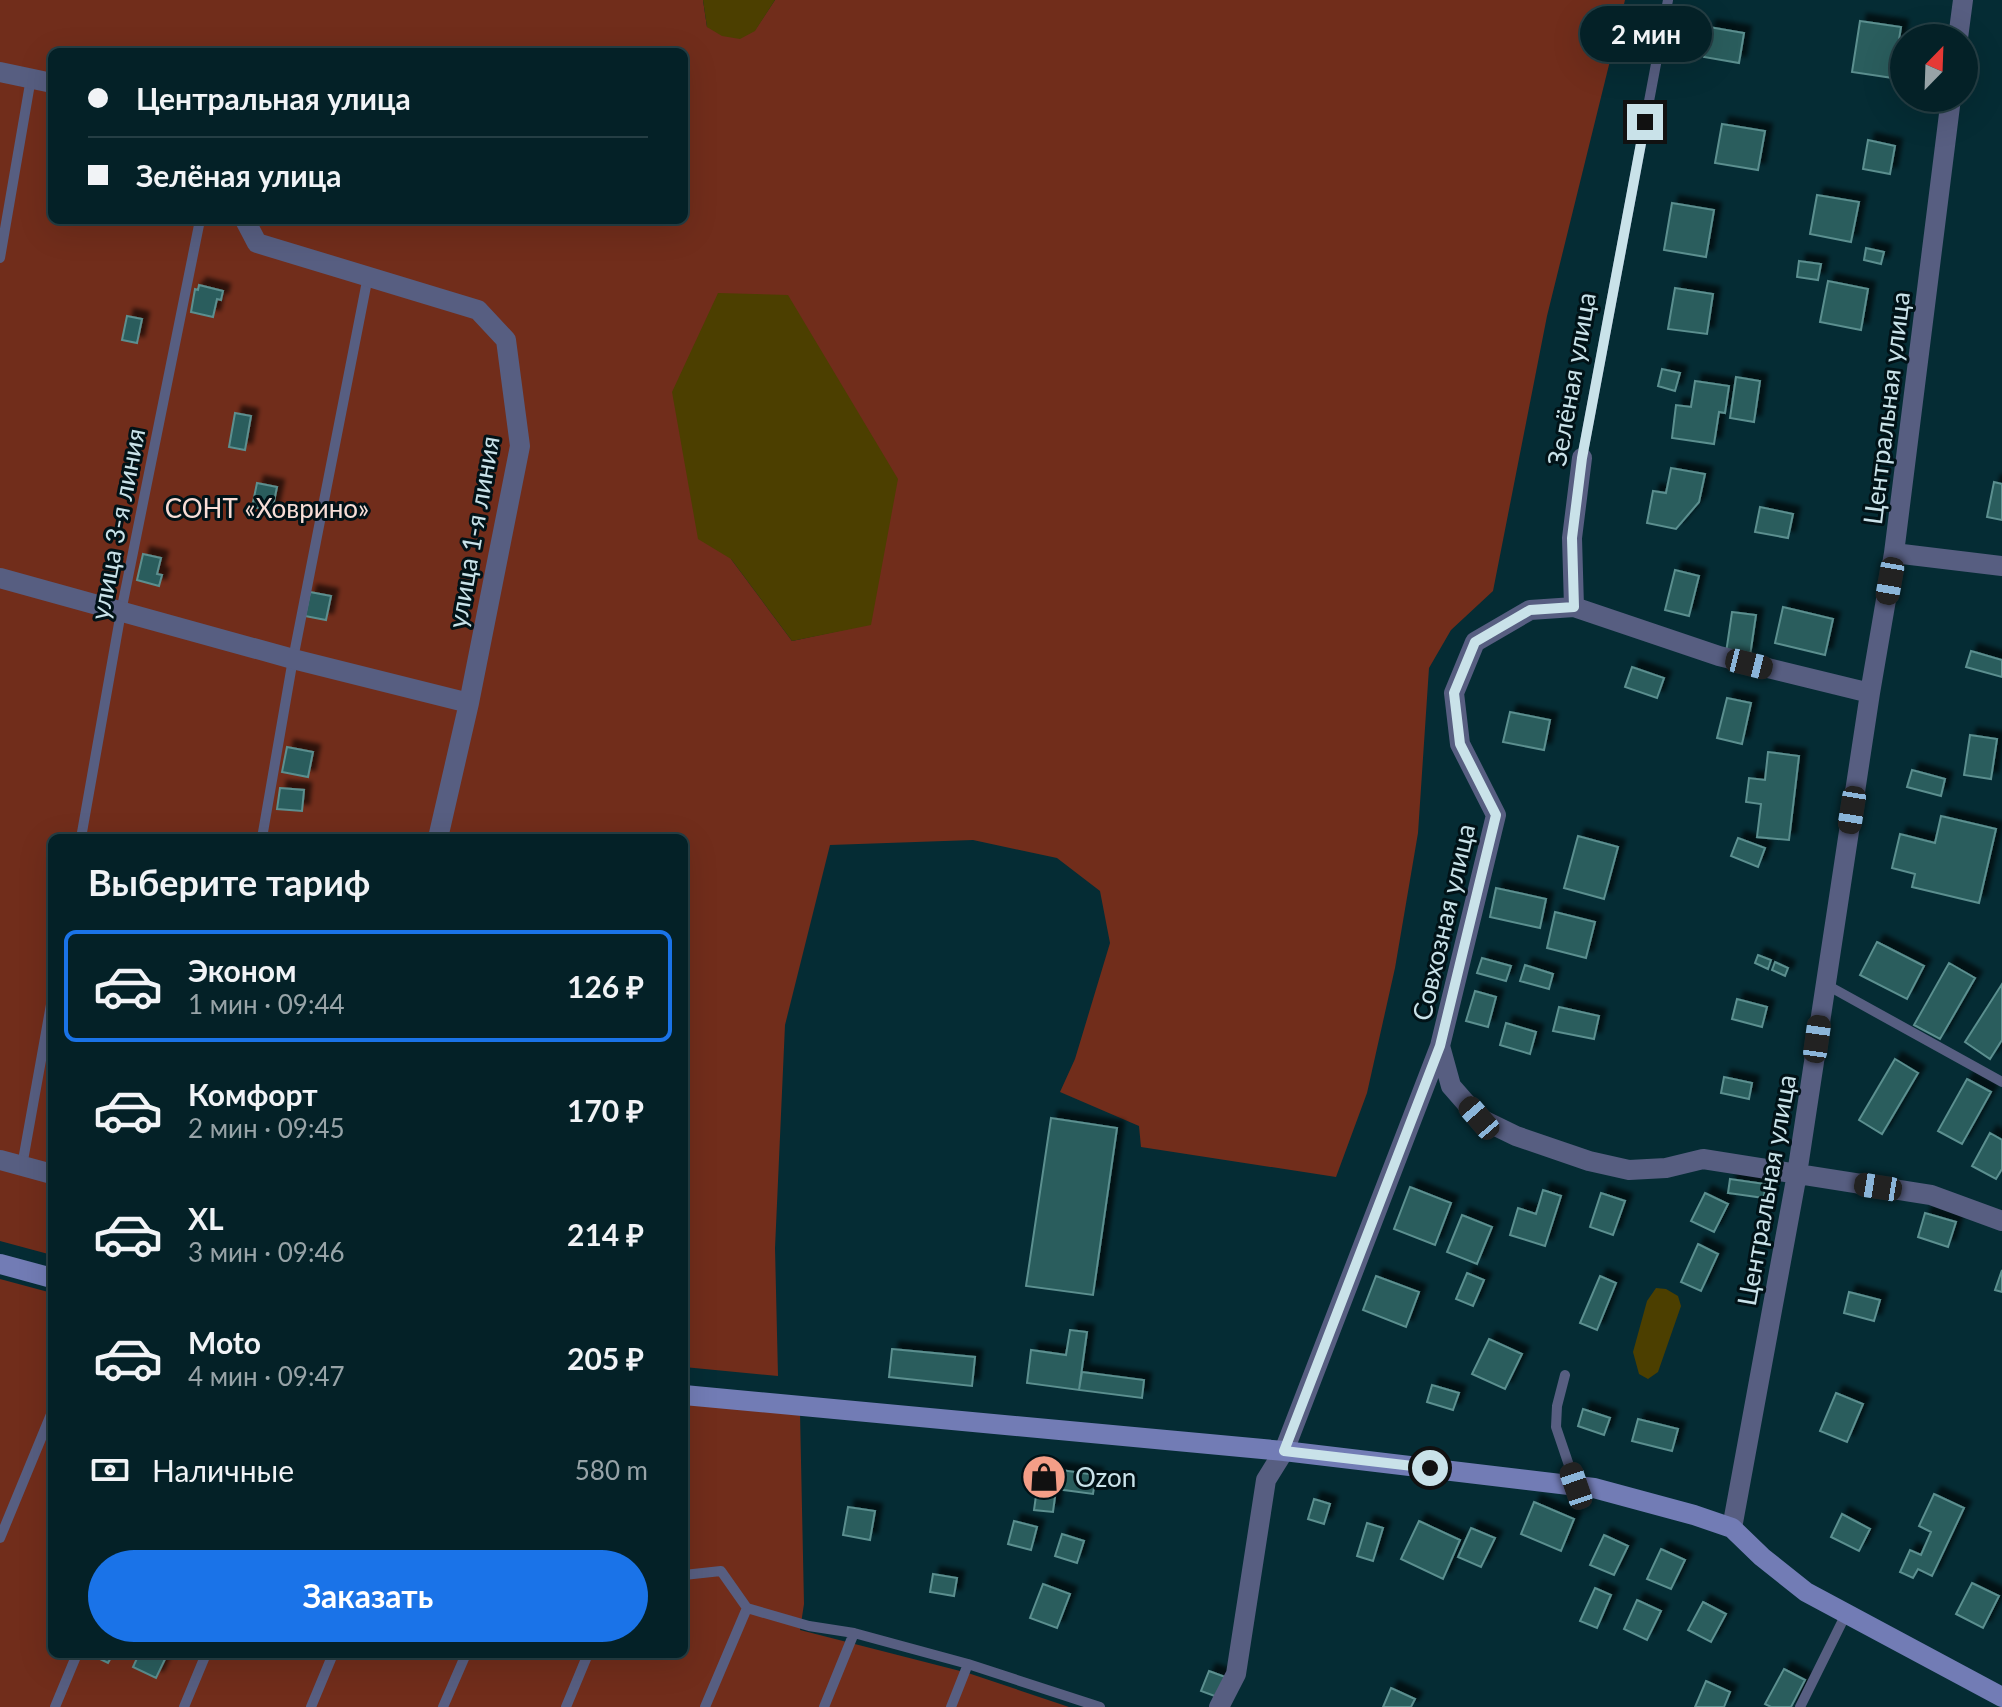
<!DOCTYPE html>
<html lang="ru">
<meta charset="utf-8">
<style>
body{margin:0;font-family:Lato,sans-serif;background:#0d292f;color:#f1f3f6;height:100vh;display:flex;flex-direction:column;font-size:30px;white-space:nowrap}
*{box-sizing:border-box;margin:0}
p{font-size:26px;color:#97a3a7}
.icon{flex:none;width:44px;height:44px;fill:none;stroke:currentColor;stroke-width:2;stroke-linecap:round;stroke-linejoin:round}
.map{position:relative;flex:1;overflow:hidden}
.sheet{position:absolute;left:48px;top:834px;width:640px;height:824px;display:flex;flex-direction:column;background:#042127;border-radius:12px;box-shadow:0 8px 32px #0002,0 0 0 2px #253e44}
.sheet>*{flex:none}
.guide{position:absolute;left:48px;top:48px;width:640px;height:176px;border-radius:12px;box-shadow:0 8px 32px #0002,0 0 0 2px #253e44;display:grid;align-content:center;height:176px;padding:0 40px;background:#042127}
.needle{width:52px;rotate:23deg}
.controls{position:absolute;left:1890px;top:24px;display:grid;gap:16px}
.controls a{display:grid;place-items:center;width:88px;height:88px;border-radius:50%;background:#042127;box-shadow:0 8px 32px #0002,0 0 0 2px #253e44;font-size:40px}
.end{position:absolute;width:36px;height:36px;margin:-18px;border:10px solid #c9e2e9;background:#111;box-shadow:0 0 0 4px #111}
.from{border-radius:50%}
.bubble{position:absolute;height:56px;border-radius:28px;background:#042127;box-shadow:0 8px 32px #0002,0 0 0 2px #253e44;font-size:26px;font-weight:700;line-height:56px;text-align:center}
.car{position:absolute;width:24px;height:48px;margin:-24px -12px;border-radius:10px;box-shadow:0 0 6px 2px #0007;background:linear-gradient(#222 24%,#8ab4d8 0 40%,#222 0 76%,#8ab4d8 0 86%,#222 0)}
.guide b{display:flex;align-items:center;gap:28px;height:76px;font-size:30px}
.guide b+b{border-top:2px solid #253e44}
.guide i{width:20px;height:20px;background:#f1f3f6}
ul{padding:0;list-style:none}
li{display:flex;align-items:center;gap:24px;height:112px;margin:0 16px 12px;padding:0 24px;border:4px solid transparent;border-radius:12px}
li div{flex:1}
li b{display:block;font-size:30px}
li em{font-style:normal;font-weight:700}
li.selected{border-color:#1a73e8}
li>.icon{width:72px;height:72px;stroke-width:1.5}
h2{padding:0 40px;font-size:36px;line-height:96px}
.pay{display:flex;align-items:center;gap:20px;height:88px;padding:0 40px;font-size:30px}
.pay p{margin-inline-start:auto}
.cta{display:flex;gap:16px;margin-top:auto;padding:16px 40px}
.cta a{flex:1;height:92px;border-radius:48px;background:#1a73e8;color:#fff;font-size:32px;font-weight:700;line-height:92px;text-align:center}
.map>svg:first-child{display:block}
</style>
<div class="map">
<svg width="2002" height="1707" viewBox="0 0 2002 1707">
<defs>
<filter id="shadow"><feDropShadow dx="7" dy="-7" stdDeviation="2" flood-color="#0009"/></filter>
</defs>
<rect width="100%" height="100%" fill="#052c34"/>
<path fill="#712d1b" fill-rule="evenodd" d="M0,0H703L707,27L755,30L775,0H1625L1547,316L1493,591L1451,630L1429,668L1418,833L1395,968L1367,1093L1336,1177L1141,1147L1139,1126L1060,1092L1075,1059L1110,943L1100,891L1057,858L973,840L830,845L785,1025L775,1248L778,1376L684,1367V838H52V1255L0,1241ZM52,52H684V220H52ZM731,559L871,624L792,641Z
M0,1279L52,1293V1654H684V1402L800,1413L804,1604L800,1630L968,1673L1069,1707H0Z"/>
<path fill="#4c3f00" d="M703,0H775L755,31L740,39L722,36L707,27Z
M718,293L788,295L898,479L871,625L792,641L731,559L698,539L672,392Z
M1656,1288L1666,1289L1678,1296L1681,1306L1658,1372L1648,1379L1639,1374L1633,1352L1647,1301Z"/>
<path fill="#295d5d" stroke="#5b8f8f" stroke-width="2" filter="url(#shadow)" d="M1860,21L1901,27L1893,78L1852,72Z
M1709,27L1744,33L1739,63L1704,57Z
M1722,124L1765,131L1758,170L1715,163Z
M1868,140L1895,146L1890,174L1863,169Z
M1817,195L1859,202L1851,242L1810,234Z
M1672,203L1714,210L1706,257L1664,250Z
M1866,248L1884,252L1881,264L1864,260Z
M1799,261L1821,264L1818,280L1797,277Z
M1828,281L1868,289L1861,330L1820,322Z
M199,285L223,291L221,300L217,299L213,317L191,312L195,289L198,290Z
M1675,288L1713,294L1707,334L1668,329Z
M127,316L142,319L137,343L122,340Z
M1662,369L1680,373L1675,391L1658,386Z
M1736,377L1760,381L1754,422L1730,418Z
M1695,381L1729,386L1725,413L1719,412L1714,444L1672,438L1676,405L1691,407Z
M235,413L251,416L245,450L229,447Z
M1671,468L1705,474L1699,502L1676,529L1647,523L1653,491L1666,493Z
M1994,482L2002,484V520L1987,517Z
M257,483L277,487L272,511L252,507Z
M1760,507L1793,514L1788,538L1755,532Z
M143,554L161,558L157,574L162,575L159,586L137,580Z
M1675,570L1699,576L1689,616L1665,610Z
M310,592L331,596L326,620L305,616Z
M1783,607L1833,619L1825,655L1775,643Z
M1732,612L1756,615L1750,656L1726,653Z
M1971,651L2002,660V677L1966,667Z
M1632,667L1664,678L1657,698L1625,687Z
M1727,698L1751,703L1742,744L1717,738Z
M1510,712L1550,720L1544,750L1503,742Z
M1970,735L1997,739L1991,779L1964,775Z
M287,747L313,752L308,777L282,772Z
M1768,752L1799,756L1789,840L1757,837L1761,804L1746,802L1749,778L1765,780Z
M1912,770L1945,779L1941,796L1907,787Z
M280,788L304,790L302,811L277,809Z
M1941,816L1996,829L1979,903L1912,887L1915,874L1892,868L1900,834L1935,843Z
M1578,836L1618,847L1604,899L1564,888Z
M1738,838L1765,848L1758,867L1731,856Z
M1496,888L1546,899L1540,928L1490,917Z
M1555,912L1595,922L1586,958L1547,948Z
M1877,942L1924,966L1907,999L1860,975Z
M1758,955L1771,960L1768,969L1755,963Z
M1482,958L1511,966L1506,981L1477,973Z
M1775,962L1788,968L1785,976L1772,970Z
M1949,963L1975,978L1940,1039L1914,1025Z
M1525,965L1553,974L1549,989L1520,981Z
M2002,984V1040L1990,1059L1965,1042Z
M1475,991L1496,997L1488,1027L1466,1021Z
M1737,999L1767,1007L1762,1027L1732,1019Z
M1559,1007L1599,1016L1594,1039L1553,1031Z
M1506,1023L1536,1032L1530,1054L1500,1045Z
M1895,1059L1918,1073L1882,1134L1859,1120Z
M1724,1077L1752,1083L1749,1099L1721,1093Z
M1967,1079L1991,1092L1962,1144L1938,1131Z
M1051,1118L1117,1128L1093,1295L1026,1286Z
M1990,1133L2002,1140V1169L1996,1179L1972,1166Z
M1730,1179L1765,1184L1764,1198L1728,1193Z
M1410,1187L1451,1203L1435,1245L1394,1229Z
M1543,1190L1561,1196L1545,1246L1510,1235L1518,1208L1536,1214Z
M1601,1193L1625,1201L1613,1235L1590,1227Z
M1705,1193L1728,1204L1714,1232L1691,1221Z
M1925,1213L1956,1222L1948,1247L1918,1237Z
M1462,1215L1492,1227L1477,1264L1447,1252Z
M1698,1244L1718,1254L1701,1291L1681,1282Z
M2002,1270V1292L1995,1290Z
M1467,1273L1484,1280L1473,1306L1456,1299Z
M1376,1276L1419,1292L1406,1327L1363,1310Z
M1600,1276L1616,1283L1597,1330L1580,1323Z
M1849,1292L1880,1300L1874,1321L1844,1313Z
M1070,1330L1087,1332L1079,1390L1027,1383L1031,1350L1066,1355Z
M1489,1339L1522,1354L1505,1389L1472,1374Z
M892,1349L975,1357L972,1386L889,1377Z
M1082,1372L1144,1380L1142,1398L1079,1390Z
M1432,1385L1459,1393L1453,1410L1427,1402Z
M1836,1393L1863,1404L1847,1442L1820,1431Z
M1583,1409L1610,1418L1604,1435L1578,1426Z
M1638,1419L1678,1429L1672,1451L1632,1441Z
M1040,1467L1096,1475L1093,1494L1056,1489L1053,1512L1034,1510Z
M1934,1494L1964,1508L1932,1576L1918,1569L1913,1578L1900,1572L1910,1550L1921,1555L1931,1532L1919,1526Z
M1314,1499L1330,1504L1324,1524L1308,1519Z
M1534,1502L1574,1519L1561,1551L1521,1534Z
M848,1507L875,1511L870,1540L843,1535Z
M1842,1514L1870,1529L1859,1551L1831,1537Z
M1014,1521L1037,1527L1031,1550L1008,1544Z
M1419,1521L1460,1540L1443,1579L1401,1559Z
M1367,1523L1383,1528L1373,1561L1357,1556Z
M1471,1528L1495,1538L1481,1567L1458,1557Z
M1062,1534L1084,1541L1077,1563L1055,1556Z
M1604,1535L1628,1546L1614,1575L1590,1565Z
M1661,1549L1685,1560L1671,1589L1647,1579Z
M933,1574L957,1578L954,1596L930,1592Z
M1972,1583L1999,1596L1983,1628L1956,1614Z
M1043,1584L1070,1594L1057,1628L1030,1618Z
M1595,1588L1611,1595L1597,1628L1580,1621Z
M1637,1600L1661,1611L1647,1640L1624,1629Z
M1703,1602L1726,1614L1711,1642L1688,1630Z
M90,1654H113L108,1663Z
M139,1654L167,1655L156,1678L133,1667Z
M1784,1669L1805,1680L1791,1707H1771L1765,1704Z
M1209,1671L1228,1678L1220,1698L1201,1691Z
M1706,1681L1730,1692L1724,1707H1695Z
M1391,1688L1415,1699L1411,1707H1383Z"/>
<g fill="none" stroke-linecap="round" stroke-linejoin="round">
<path stroke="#575e81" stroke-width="10" d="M0,258L31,78
M1582,458L1668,0
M81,838L121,612L200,220
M262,838L293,659L368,276
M1825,984L2002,1082
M22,1166L52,999
M1565,1375L1557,1406L1556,1427L1576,1486
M0,1538L52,1412
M684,1575L721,1571L747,1608L809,1626L854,1633L968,1664L1100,1707
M55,1707L77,1654
M184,1707L206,1654
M311,1707L333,1654
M443,1707L466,1654
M566,1707L588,1654
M705,1707L747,1608
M824,1707L854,1633
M951,1707L968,1664
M1800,1707L1846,1614"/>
<path stroke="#575e81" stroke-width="20" d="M1958,38L1963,0
M0,72L52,83
M245,220L257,243L478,310L506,340L520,446L469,703L438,838
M1582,458L1572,538L1574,607L1719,656L1870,693
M1894,553L2002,566
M0,578L293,659L469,703
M1574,607L1530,610L1475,642L1454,693L1460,744L1496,815L1440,1046L1451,1086L1479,1118L1516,1136L1589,1161L1629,1170L1666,1168L1703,1159L1931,1195L2002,1221
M0,1160L52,1174
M1732,1528L1797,1174L1870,693L1894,553L1951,98
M1219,1707L1236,1674L1266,1480L1284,1451L1440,1046"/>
<path stroke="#727cb5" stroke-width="20" d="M0,1264L52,1278
M684,1395L1284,1451L1594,1488L1694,1515L1732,1528L1762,1557L1806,1592L2002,1697"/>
</g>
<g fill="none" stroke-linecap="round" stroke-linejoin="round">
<path stroke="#c9e2e9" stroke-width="10" d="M1430,1468L1284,1451L1440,1046L1496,815L1460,744L1454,693L1475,642L1530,610L1574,607L1572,538L1582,458L1645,122"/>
</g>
<defs>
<g id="shop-disc" transform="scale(2.3)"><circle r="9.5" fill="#f49e87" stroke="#011217"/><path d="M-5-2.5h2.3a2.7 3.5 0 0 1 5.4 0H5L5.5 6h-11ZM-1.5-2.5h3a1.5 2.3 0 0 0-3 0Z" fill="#111"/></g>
</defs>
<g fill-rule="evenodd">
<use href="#shop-disc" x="1044" y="1477"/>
</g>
<g text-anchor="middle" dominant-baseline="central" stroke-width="6" stroke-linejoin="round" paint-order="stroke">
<g font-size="26" fill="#c9e2e9" stroke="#011217">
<text transform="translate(1571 379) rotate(-80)">Зелёная улица</text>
<text transform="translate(1886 408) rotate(-83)">Центральная улица</text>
<text transform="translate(117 524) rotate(-79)">улица 3-я линия</text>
<text transform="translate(473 532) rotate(-80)">улица 1-я линия</text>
<text transform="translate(1443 922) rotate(-77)">Совхозная улица</text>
<text transform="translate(1766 1190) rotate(-80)">Центральная улица</text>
</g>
<g font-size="26" fill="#f8ddd6" stroke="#011217">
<text x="267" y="508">СОНТ «Ховрино»</text>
</g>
<g font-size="26" fill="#c9e2e9" stroke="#011217" text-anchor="start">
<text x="1075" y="1477">Ozon</text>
</g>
</g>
</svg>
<div class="controls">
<a><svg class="needle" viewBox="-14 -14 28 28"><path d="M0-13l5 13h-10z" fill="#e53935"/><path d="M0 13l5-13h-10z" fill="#97a3a7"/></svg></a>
</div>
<i class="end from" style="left:1430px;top:1468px"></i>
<i class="end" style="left:1645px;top:122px"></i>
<div class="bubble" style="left:1580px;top:6px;width:132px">2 мин</div>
<i class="car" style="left:1890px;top:581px;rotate:190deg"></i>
<i class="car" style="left:1749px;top:664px;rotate:104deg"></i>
<i class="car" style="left:1852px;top:810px;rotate:189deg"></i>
<i class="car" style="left:1817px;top:1039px;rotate:8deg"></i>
<i class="car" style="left:1479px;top:1118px;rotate:319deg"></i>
<i class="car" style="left:1878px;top:1187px;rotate:279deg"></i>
<i class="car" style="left:1576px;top:1486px;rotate:341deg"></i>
<div class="guide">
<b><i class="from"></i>Центральная улица</b>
<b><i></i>Зелёная улица</b>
</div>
<section class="sheet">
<h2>Выберите тариф</h2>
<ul>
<li class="selected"><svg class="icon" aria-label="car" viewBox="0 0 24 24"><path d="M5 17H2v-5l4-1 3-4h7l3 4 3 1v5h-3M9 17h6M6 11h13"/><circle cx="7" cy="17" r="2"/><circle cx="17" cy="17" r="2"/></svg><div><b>Эконом</b><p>1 мин · 09:44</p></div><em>126 ₽</em></li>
<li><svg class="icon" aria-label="car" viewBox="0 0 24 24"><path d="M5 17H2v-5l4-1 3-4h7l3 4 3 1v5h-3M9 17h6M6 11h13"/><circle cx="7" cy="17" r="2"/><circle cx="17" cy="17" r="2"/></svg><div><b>Комфорт</b><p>2 мин · 09:45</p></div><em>170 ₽</em></li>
<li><svg class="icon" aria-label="car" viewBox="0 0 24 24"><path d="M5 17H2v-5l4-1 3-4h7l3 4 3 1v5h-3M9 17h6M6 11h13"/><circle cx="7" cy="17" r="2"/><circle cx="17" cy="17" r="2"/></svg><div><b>XL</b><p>3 мин · 09:46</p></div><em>214 ₽</em></li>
<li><svg class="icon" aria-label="car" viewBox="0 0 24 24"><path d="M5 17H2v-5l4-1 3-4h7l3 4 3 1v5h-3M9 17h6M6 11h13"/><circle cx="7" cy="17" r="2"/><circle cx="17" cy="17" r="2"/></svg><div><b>Moto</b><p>4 мин · 09:47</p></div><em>205 ₽</em></li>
</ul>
<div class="pay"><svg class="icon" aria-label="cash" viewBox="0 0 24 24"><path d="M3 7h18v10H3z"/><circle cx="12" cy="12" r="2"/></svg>Наличные<p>580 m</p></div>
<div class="cta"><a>Заказать</a></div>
</section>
</div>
